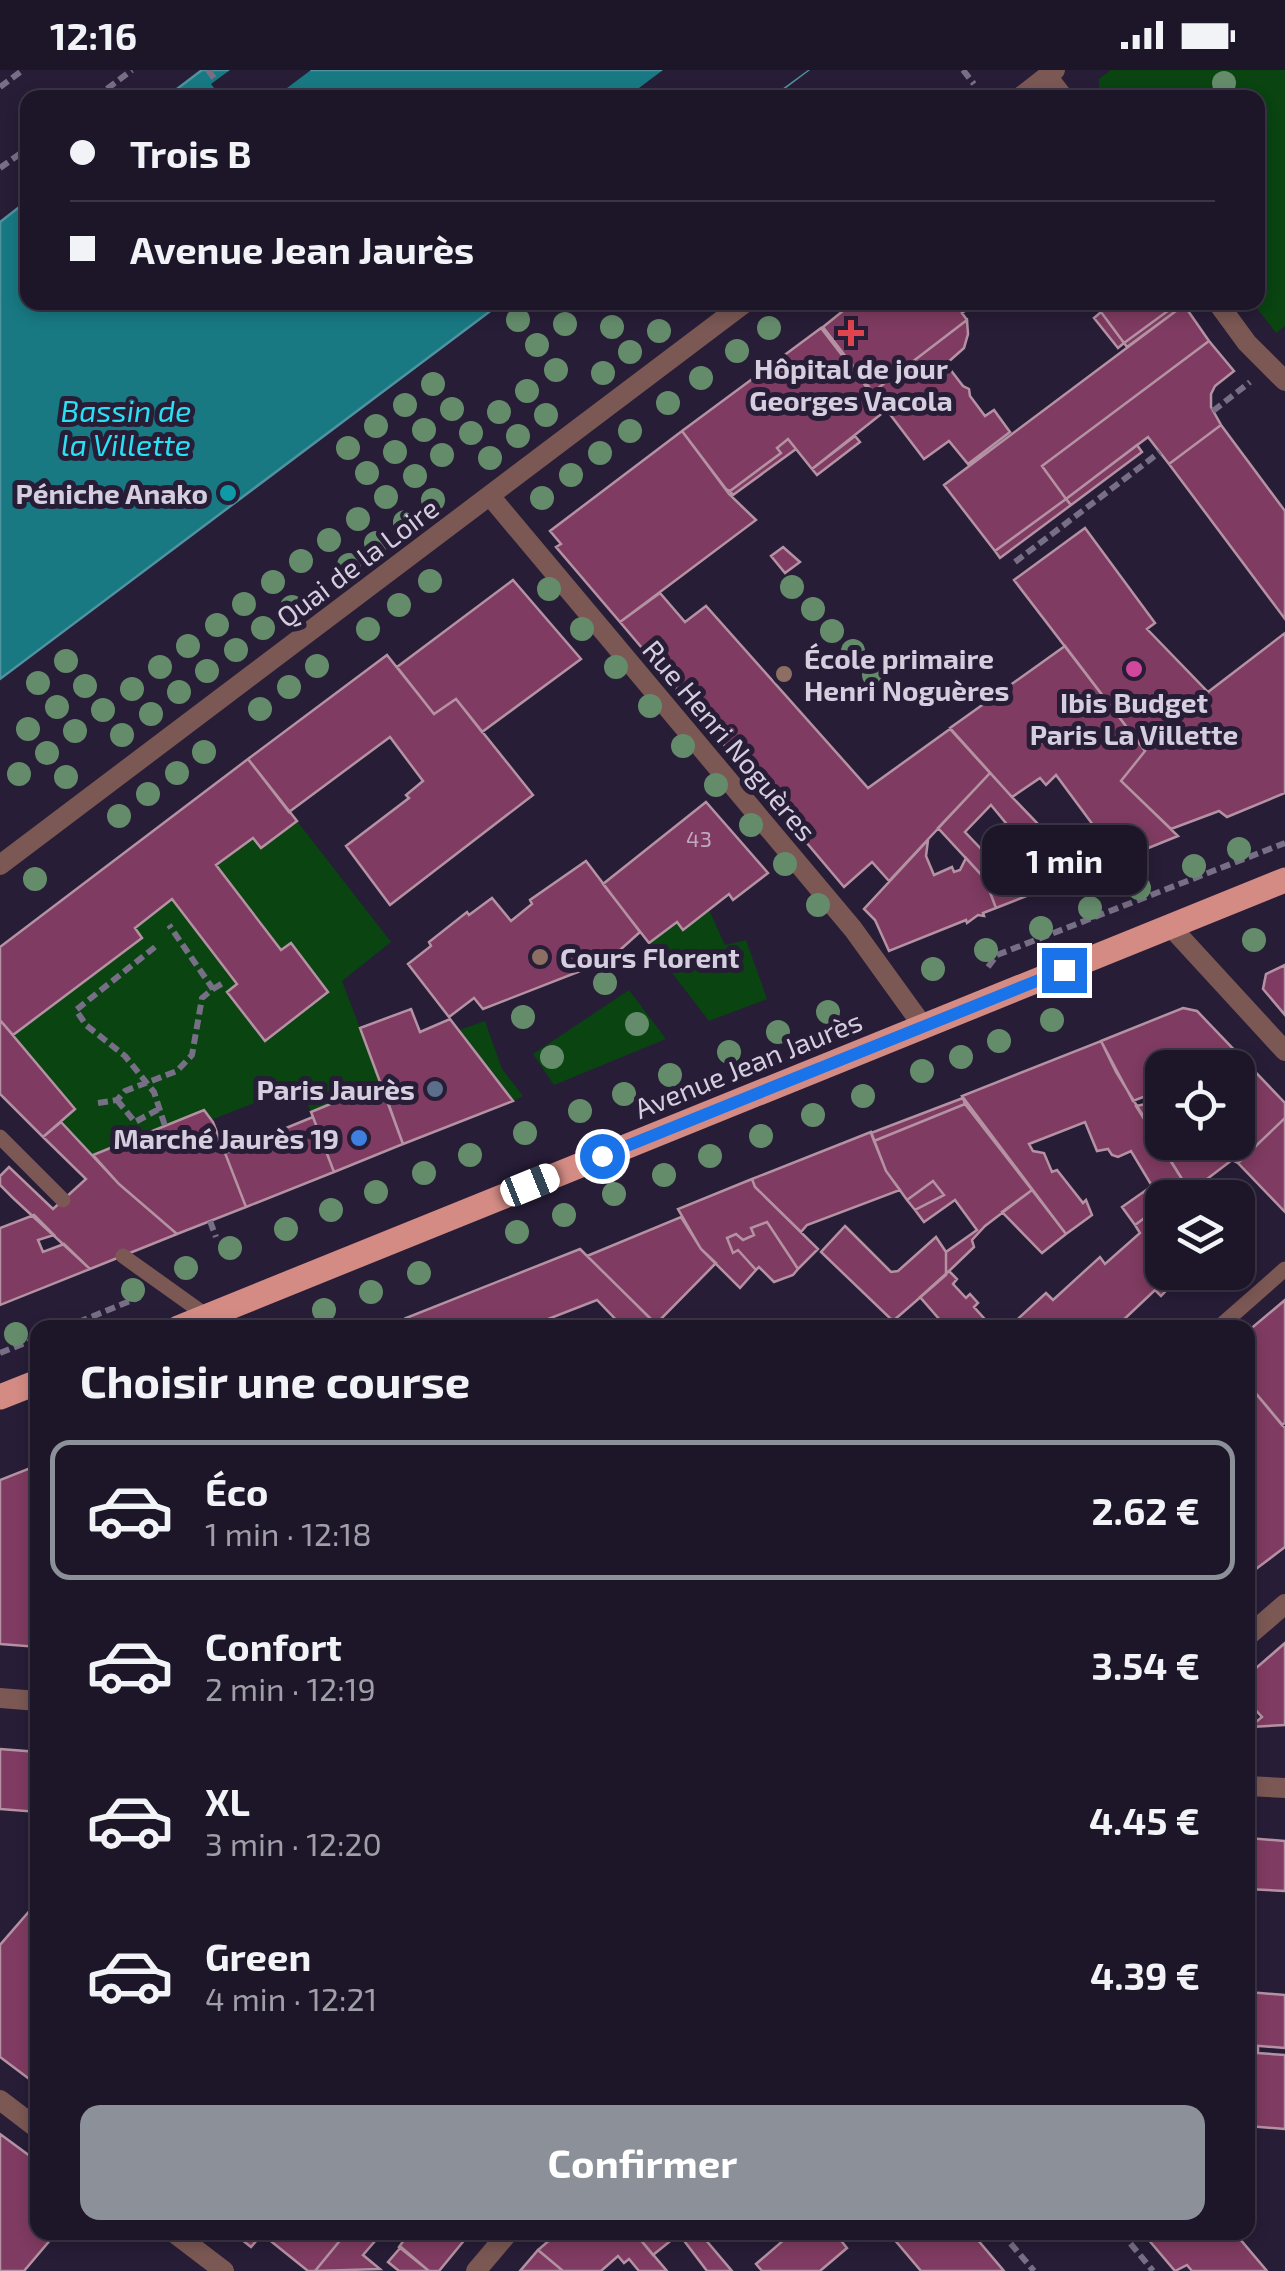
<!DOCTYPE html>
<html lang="fr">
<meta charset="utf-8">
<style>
body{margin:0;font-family:"Exo 2",sans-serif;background:#2a2335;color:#f1f3f6;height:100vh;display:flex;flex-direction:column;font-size:38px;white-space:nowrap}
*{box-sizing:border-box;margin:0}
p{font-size:32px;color:#a09fa8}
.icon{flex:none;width:55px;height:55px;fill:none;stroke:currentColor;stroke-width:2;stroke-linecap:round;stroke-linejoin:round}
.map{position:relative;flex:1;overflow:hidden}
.sheet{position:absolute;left:30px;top:1250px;width:1225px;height:920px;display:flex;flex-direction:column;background:#1d1629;border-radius:20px;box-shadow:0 5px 15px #0003,0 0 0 2px #3b3546}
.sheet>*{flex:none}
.top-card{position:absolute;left:20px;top:20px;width:1245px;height:220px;border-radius:20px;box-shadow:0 5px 15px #0003,0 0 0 2px #3b3546;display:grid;align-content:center;height:220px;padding:0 50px;background:#1d1629}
.fabs{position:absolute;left:1145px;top:980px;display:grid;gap:20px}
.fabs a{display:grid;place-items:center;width:110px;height:110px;border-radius:20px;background:#1d1629;box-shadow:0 5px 15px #0003,0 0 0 2px #3b3546;font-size:50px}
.end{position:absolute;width:45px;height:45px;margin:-22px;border:12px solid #1a73e8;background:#fff;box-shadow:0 0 0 5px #fff}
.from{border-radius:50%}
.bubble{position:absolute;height:70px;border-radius:20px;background:#1d1629;box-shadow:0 5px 15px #0003,0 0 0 2px #3b3546;font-size:32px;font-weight:700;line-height:70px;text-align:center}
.car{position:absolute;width:30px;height:60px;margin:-30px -15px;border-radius:12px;box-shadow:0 0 8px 2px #0007;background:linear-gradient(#fff 24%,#345 0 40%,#fff 0 76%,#345 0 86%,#fff 0)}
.top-card b{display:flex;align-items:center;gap:35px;height:95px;font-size:38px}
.top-card b+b{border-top:2px solid #3b3546}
.top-card i{width:25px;height:25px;background:#f1f3f6}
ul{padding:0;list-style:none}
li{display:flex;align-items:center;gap:30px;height:140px;margin:0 20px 15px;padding:0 30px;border:5px solid transparent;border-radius:20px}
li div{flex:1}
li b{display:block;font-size:38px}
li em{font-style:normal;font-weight:700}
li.active{border-color:#8c9099}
li>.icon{width:90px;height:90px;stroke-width:1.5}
h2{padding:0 50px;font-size:45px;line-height:120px}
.button{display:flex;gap:20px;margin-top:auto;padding:20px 50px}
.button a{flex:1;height:115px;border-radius:20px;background:#8c9099;color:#fff;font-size:40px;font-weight:700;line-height:115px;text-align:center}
.status{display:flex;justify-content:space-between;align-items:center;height:70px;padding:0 50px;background:#1d1629;direction:ltr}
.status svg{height:28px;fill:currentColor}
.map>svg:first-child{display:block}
</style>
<div class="status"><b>12:16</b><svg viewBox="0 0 49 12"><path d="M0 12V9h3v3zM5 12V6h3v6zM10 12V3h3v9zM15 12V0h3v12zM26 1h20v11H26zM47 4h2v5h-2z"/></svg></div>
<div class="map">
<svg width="1285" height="2201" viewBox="0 0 1285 2201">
<rect width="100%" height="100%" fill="#271d37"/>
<path fill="#094411" d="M1111,0H1285V256L1276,263L1253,233L1258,232V28L1099,27V9Z
M297,751L391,872L342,911L381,1013L311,1042L300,1015L211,1050L203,1040L93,1085L61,1052L75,1038L13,965L142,868L135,858L172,829L237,914L228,922L265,971L281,880L216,795L253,768L261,778Z
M709,840L725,875L746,870L767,929L709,951L649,873L677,852L684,860Z
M629,920L666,969L554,1015L533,984Z
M485,951L502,999L523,1026L513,1031L459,960Z"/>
<path fill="#187983" stroke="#50929f" stroke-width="2.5" d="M202,0H808L771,28H165Z
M27,131L28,232L501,233L0,609V152Z"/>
<path fill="#271d37" d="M230,0H311L275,27H221L211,14Z
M663,0H808L771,27H627Z"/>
<path fill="#7f3b61" stroke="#b592a3" stroke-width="2.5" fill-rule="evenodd" d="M854,232H977L962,243L967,250L873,322L823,257Z
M1103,232H1180L1124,273L1101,242L1107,238Z
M1180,232L1184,235L1127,277L1124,273Z
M1184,235L1209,271L1042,396L1066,429L995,481L944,415Z
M1101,242L1124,273L1118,278L1094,248Z
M967,250L968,264L964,278L946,294L963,316L969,319L970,326L985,346L994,340L1010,362L968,394L949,371L924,389L873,322Z
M821,258L885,341L812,399L788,369L777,378L781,383L730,421L726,419L682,361Z
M1209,271L1234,301L1215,316L1211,324V337L1221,355L1169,394L1148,367L1066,429L1042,396Z
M1221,355L1285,441V549L1169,394Z
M682,361L729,424L756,450L620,552L556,477L561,474L550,461Z
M855,366L860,372L817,405L812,399Z
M788,369L796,379L733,425L730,421L781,383L777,378Z
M1137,375L1142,382L1071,435L1066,429Z
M1066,429L1071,435L1000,488L995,481Z
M1085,458L1155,553L1147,559L1208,622L1285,563V723L1227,747L1219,741L1171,759L1121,711L1145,681L1014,510Z
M783,477L800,492L785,503L771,486Z
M513,510L581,589L482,662L456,629L434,644L397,597Z
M660,523L685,552L706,536L868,718L950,659L990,703L889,811L872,792L844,817L620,552Z
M1065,576L1145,681L1121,711L1178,766L1119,790L1056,705L1046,715L1040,708L1012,727L950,658Z
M387,585L434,644L456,629L533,725L390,835L346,776L409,728L406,725L423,711L390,667L289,742L248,689Z
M248,689L297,751L261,778L253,768L216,795L281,880L291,873L328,922L265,971L227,922L237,914L172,829L135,858L142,868L13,965L0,950V877Z
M990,703L1012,727L1085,803L996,838L985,809L938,758ZM991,735L1019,769L985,783L965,762Z
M706,732L768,803L733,830L729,824L683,860L677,852L649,873L603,814Z
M928,770L926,786L934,805L952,797L954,802L960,800L966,788L985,809L996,838L983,843L984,846L978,845L967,853L966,850L889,881L875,850L864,839Z
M586,791L640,862L621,879L624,884L483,939L474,928L449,947L408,894L431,876L429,872L467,842L469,845L492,828L511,851L532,834L530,830Z
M1285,895V945L1263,919L1266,904Z
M1183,938L1197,941L1285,1033V1048L1238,1093L1232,1090L1190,1122L1136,1036L1146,1034L1153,1045L1162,1039V1072H1238V998H1162V1020L1133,1031L1101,971Z
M411,939L420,962L450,949L513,1031L403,1074L360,958Z
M0,950L75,1039L43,1067L0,1024Z
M1101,971L1116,1002L1187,1117L1173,1128H1162V1135L1135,1155L1122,1137L1152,1116L1131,1081L1118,1087L1112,1085L1108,1079L1097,1081L1085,1052L1029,1074L1033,1081L1044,1083L1052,1102L1057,1100L1083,1133L1086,1130L1092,1145L1066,1164L962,1026Z
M381,1013L403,1074L334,1102L311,1042Z
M963,1028L965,1034L874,1071L871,1063Z
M965,1034L1032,1120L985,1156L972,1170L974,1177L946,1204V1182L977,1160L955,1130L924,1152L915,1140L944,1125L933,1111L907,1130L886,1101L874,1071Z
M204,1040L213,1052L246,1137L177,1164L119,1114L93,1085Z
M313,1047L334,1102L246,1137L225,1083Z
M1285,1048V1142L1238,1093Z
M61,1052L119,1114L177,1164L90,1199L13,1128L0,1115V1106L9,1097L53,1139L86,1109L43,1067Z
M871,1062L886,1101L900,1120L807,1155L801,1162L755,1117L752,1109Z
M752,1109L755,1117L818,1179L798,1199L767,1152L751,1158L754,1165L743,1170L736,1164L727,1168L733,1183L738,1180L756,1200L740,1218L701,1179L678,1139Z
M933,1111L944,1125L915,1140L907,1130Z
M1032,1120L1066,1164L1042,1183L1002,1142Z
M1162,1135V1202H1184L1161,1226L1155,1220L1118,1255L1120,1258H1008L1046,1223L1053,1230L1100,1187L1105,1194L1140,1163L1135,1155Z
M34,1145L54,1165L38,1170L43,1182L64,1174L90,1199L0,1235V1158Z
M681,1147L701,1179L716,1193L656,1254L587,1186Z
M767,1152L798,1199L793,1205L774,1212L759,1197L756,1200L738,1180L733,1183L727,1168L736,1164L743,1170L754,1165L751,1158Z
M845,1156L891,1202L898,1201L936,1167L946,1182V1205L893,1251L821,1182Z
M580,1179L660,1258H624L597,1230L525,1258H415L406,1248Z
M949,1201L957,1209L953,1214L966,1228L970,1224L978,1233L974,1237L992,1257L997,1253L1001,1258H947L920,1227Z
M1285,1230V1353L1282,1355L1248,1314V1261Z
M1248,1314L1285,1358V1477L1248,1505Z
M38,1395V1577L0,1574V1410Z
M1285,1573V1655L1250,1657L1262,1647L1248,1632V1605Z
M0,1679L38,1682V1742L0,1739Z
M1248,1768L1285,1771V1821L1248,1819Z
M38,1831V2004L32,2011L0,1987V1875Z
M1248,1922L1285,1925V1978L1248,1975Z
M1248,1975L1258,1976V1983L1285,1985V2059L1248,2056Z
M0,2064L38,2092V2162H57L24,2201H0Z
M232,2162H347L315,2201H308L262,2164L251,2177Z
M347,2162L382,2163L363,2185L380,2199L315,2201Z
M399,2162H471L439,2201H429L399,2177L407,2166Z
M559,2162H634L667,2201H639L629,2189L624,2193L618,2186L601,2201H563L538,2180Z
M634,2162H699L732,2201H707L679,2164L653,2185Z
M793,2162H834L847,2178L820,2201H762L756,2194Z
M888,2162H971L1004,2201H921Z
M1142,2162H1234L1267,2201H1192L1187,2195L1175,2201Z
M401,2177L429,2201H399L388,2192Z
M538,2180L563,2201H520Z"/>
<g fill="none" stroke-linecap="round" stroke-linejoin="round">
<path stroke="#776f85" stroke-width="6" stroke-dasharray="10 5" stroke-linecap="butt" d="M208,0L216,11
M963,0L974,14
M0,17L23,0
M95,28L132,0
M0,98L28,78
M1213,341L1250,312
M1015,492L1160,382
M155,877L76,940L86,955L125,986L154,1022L165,1056
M988,897L997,885L1285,773
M213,919L223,913
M117,1030L135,1052L159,1039
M98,1033L117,1030L125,1021L177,1001L192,985L202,928L213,919L169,855
M210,1151L216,1167
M64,1258L140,1227
M0,1283L38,1268
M1001,2162L1034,2201
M1121,2162L1153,2201"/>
<path stroke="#7b5854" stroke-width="15" d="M0,1067L63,1130
M123,1186L207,1246
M1218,1258L1285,1199"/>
<path stroke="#7b5854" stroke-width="20" d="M1047,6L1064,28
M1019,28L1055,0
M1217,232L1247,273L1285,311
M490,426L853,859L923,956
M0,795L746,232
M1171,857L1285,981
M1248,1566L1285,1534
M0,1628L38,1631
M1248,1716L1285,1718
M0,2030L38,2059
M173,2162L224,2201
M476,2201L509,2162"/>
<path stroke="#d38b84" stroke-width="25" d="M178,1258L1285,810
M0,1327L38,1312"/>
</g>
<g fill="#648c6b">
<circle cx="1224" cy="13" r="12"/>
<circle cx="518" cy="250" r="12"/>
<circle cx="565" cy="254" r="12"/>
<circle cx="612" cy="257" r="12"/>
<circle cx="769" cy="258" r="12"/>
<circle cx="659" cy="261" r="12"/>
<circle cx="537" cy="275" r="12"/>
<circle cx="737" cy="281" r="12"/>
<circle cx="630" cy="282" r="12"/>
<circle cx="556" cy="300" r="12"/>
<circle cx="603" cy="303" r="12"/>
<circle cx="701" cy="308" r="12"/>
<circle cx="433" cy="314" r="12"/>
<circle cx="527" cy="321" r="12"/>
<circle cx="668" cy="333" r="12"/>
<circle cx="405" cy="335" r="12"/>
<circle cx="452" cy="339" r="12"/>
<circle cx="499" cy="342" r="12"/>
<circle cx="546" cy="345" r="12"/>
<circle cx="376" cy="356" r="12"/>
<circle cx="424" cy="360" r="12"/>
<circle cx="630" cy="361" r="12"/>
<circle cx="471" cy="363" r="12"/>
<circle cx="518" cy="366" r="12"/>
<circle cx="348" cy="378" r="12"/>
<circle cx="395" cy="382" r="12"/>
<circle cx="600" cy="383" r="12"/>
<circle cx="442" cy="385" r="12"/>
<circle cx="490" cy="388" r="12"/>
<circle cx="367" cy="403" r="12"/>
<circle cx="571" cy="405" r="12"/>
<circle cx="415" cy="406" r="12"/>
<circle cx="386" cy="427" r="12"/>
<circle cx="542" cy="428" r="12"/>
<circle cx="433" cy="430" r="12"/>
<circle cx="358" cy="449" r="12"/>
<circle cx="405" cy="452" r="12"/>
<circle cx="329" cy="470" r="12"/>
<circle cx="376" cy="473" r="12"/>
<circle cx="301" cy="491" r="12"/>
<circle cx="349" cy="495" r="12"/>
<circle cx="430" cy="511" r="12"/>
<circle cx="273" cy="512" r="12"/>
<circle cx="792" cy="517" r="12"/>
<circle cx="549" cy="519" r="12"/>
<circle cx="244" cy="534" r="12"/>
<circle cx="399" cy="535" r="12"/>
<circle cx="292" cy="537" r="12"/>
<circle cx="813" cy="539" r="12"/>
<circle cx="217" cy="555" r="12"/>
<circle cx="263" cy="558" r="12"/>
<circle cx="368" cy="559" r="12"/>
<circle cx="582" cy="559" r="12"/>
<circle cx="832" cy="561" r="12"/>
<circle cx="188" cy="576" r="12"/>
<circle cx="236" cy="580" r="12"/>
<circle cx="853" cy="581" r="12"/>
<circle cx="66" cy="591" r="12"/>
<circle cx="317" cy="596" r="12"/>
<circle cx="160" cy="597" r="12"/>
<circle cx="616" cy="597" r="12"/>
<circle cx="207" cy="601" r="12"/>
<circle cx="874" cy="605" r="12"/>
<circle cx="38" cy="613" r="12"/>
<circle cx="85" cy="616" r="12"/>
<circle cx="289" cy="617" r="12"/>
<circle cx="132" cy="619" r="12"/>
<circle cx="179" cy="622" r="12"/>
<circle cx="650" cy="636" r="12"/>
<circle cx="57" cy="637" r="12"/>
<circle cx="260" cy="639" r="12"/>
<circle cx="103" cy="640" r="12"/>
<circle cx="151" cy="644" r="12"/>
<circle cx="28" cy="659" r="12"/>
<circle cx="75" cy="661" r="12"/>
<circle cx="122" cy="665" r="12"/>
<circle cx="683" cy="676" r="12"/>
<circle cx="204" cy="682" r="12"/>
<circle cx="47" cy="683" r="12"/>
<circle cx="177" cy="703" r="12"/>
<circle cx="19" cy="704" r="12"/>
<circle cx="66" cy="707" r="12"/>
<circle cx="716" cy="715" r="12"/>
<circle cx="148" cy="724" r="12"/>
<circle cx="119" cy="746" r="12"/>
<circle cx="751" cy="755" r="12"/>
<circle cx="1239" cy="779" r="12"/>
<circle cx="785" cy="794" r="12"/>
<circle cx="1194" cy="796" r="12"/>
<circle cx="35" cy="809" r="12"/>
<circle cx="1139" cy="818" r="12"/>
<circle cx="818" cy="835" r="12"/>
<circle cx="1090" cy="838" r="12"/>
<circle cx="1041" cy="858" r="12"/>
<circle cx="1254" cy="870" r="12"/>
<circle cx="986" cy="880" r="12"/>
<circle cx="933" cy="899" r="12"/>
<circle cx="605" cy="913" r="12"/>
<circle cx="828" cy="942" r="12"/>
<circle cx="523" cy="947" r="12"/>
<circle cx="1052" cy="950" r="12"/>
<circle cx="637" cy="954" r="12"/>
<circle cx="778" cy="962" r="12"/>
<circle cx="999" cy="971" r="12"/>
<circle cx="729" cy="982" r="12"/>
<circle cx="552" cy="987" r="12"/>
<circle cx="961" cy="987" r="12"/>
<circle cx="922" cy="1001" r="12"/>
<circle cx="670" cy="1005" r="12"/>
<circle cx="624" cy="1024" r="12"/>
<circle cx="863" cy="1026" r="12"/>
<circle cx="580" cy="1041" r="12"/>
<circle cx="813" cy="1045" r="12"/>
<circle cx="525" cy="1063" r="12"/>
<circle cx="761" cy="1066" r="12"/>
<circle cx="470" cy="1085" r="12"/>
<circle cx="710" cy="1086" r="12"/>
<circle cx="424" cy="1103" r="12"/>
<circle cx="664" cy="1105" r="12"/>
<circle cx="376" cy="1122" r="12"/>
<circle cx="614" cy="1124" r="12"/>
<circle cx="331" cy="1140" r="12"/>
<circle cx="564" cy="1145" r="12"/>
<circle cx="286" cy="1159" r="12"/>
<circle cx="517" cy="1162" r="12"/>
<circle cx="230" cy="1178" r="12"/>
<circle cx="186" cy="1198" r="12"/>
<circle cx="419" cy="1203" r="12"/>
<circle cx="133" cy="1220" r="12"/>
<circle cx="371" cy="1222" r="12"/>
<circle cx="324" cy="1240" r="12"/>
<circle cx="16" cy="1264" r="12"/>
</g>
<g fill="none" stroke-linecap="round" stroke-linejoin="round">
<path stroke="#1a73e8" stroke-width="12" d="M602,1086L1064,900"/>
</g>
<path fill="#e0444e" stroke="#271d37" stroke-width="4" d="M846 248h10v10h10v10h-10v10h-10v-10h-10v-10h10z"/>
<circle fill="#0f9aa8" stroke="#271d37" stroke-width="4" cx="228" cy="423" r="10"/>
<circle fill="#d1479c" stroke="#271d37" stroke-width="4" cx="1134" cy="599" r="10"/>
<g fill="#8d6e63" stroke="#271d37" stroke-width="4">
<circle cx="784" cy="604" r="10"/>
<circle cx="540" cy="887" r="10"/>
</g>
<circle fill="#5c6f8a" stroke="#271d37" stroke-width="4" cx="435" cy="1019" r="10"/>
<circle fill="#3f7fe0" stroke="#271d37" stroke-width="4" cx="359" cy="1068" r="10"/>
<g text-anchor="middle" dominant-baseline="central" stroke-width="10" stroke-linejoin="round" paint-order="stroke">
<g font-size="22" fill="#bfa9c0">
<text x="699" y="768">43</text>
</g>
<g font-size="28" font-weight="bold" fill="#d4cedf" stroke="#271d37" text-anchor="end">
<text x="851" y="298" text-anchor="middle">Hôpital de jour<tspan x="851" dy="32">Georges Vacola</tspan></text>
<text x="208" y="423">Péniche Anako</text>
<text x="804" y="588" text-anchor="start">École primaire<tspan x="804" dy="32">Henri Noguères</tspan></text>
<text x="1134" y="632" text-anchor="middle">Ibis Budget<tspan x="1134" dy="32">Paris La Villette</tspan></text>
<text x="560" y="887" text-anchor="start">Cours Florent</text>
<text x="415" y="1019">Paris Jaurès</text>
<text x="339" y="1068">Marché Jaurès 19</text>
</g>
<g font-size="28" fill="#d4cedf" stroke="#271d37">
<text transform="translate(357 492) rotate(-37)">Quai de la Loire</text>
<text transform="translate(730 670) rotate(50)">Rue Henri Noguères</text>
<text transform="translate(748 994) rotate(-22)">Avenue Jean Jaurès</text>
</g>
<g font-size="30" font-style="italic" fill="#2ce0f3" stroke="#271d37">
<text x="126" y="340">Bassin de<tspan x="126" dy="34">la Villette</tspan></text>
</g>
</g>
</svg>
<div class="fabs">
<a><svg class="icon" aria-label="locate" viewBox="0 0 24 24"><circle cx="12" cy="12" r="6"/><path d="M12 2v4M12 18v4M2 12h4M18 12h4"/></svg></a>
<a><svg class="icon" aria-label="layers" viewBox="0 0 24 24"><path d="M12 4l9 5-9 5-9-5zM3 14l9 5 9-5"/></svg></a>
</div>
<i class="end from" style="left:602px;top:1086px"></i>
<i class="end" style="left:1064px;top:900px"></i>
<div class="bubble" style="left:982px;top:755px;width:165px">1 min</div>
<i class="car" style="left:530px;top:1115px;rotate:68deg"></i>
<div class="top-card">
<b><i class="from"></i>Trois B</b>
<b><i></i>Avenue Jean Jaurès</b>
</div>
<section class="sheet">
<h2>Choisir une course</h2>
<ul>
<li class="active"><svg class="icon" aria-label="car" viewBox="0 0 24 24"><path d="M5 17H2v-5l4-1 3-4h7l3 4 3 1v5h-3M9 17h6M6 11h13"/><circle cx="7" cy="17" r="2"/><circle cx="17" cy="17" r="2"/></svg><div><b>Éco</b><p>1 min · 12:18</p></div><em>2.62 €</em></li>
<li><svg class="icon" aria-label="car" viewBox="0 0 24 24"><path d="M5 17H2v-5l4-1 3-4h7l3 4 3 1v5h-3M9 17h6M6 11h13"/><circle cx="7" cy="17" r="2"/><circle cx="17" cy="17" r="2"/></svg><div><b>Confort</b><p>2 min · 12:19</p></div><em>3.54 €</em></li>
<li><svg class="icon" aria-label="car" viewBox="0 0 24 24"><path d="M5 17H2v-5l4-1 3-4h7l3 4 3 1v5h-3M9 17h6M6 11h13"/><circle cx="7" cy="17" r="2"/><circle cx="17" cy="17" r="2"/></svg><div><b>XL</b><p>3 min · 12:20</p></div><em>4.45 €</em></li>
<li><svg class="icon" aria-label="car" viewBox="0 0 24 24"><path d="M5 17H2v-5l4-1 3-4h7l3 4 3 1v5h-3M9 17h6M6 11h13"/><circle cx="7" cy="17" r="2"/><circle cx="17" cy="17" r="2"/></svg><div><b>Green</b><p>4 min · 12:21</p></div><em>4.39 €</em></li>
</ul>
<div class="button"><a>Confirmer</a></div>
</section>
</div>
